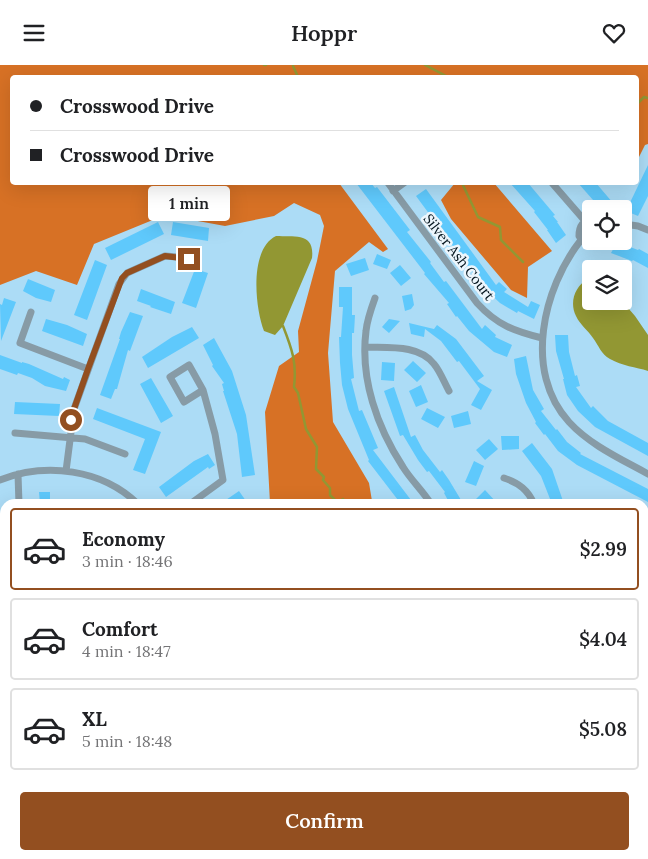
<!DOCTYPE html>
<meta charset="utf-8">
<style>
body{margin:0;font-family:Lora,serif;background:#f6f6f6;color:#202124;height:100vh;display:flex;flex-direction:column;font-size:19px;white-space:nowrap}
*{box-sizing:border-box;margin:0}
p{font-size:16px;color:#757577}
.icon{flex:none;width:28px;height:28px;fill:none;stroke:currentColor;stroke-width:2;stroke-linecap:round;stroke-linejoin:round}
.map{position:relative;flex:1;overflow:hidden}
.drawer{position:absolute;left:0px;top:434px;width:649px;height:361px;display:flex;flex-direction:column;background:#fff;border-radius:15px 15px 0 0;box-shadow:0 5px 20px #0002}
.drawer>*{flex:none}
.hud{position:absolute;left:10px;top:10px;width:629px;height:110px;border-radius:5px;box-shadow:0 5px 20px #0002;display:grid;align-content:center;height:110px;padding:0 20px;background:#fff}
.fabs{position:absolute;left:582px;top:135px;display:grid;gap:10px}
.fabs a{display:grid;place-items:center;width:50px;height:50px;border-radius:5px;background:#fff;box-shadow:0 5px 20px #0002;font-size:25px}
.end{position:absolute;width:22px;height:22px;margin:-11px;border:6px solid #934f20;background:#fff;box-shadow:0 0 0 2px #fff}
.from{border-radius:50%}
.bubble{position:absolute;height:35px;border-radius:5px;background:#fff;box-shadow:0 5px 20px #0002;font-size:16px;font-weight:600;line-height:35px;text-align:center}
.hud b{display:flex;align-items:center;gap:18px;height:48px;font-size:19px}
.hud b+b{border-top:1px solid #e0e0e0}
.hud i{width:12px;height:12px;background:#202124}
ul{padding:9px 0 0;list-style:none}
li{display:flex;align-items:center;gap:15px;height:82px;margin:0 10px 8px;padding:0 10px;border:2px solid #e0e0e0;border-radius:5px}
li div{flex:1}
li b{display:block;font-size:19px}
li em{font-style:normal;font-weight:600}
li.current{border-color:#934f20}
li>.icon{width:45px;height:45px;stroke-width:1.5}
.button{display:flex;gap:10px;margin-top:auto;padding:10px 20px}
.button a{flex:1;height:58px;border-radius:5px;background:#934f20;color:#fff;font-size:20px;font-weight:600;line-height:58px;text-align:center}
header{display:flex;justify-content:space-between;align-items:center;height:65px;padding:0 20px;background:#fff;font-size:22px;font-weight:600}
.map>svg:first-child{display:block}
</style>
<header><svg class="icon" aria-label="menu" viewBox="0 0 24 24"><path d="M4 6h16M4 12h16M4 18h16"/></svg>Hoppr<svg class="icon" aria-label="heart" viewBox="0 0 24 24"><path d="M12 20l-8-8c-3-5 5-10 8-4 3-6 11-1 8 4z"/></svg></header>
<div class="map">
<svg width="648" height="794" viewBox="0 0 648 794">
<rect width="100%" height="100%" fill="#acdcf6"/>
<path fill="#e5a57f" d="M0,764H5V790H155L156,794H0Z"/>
<path fill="#d77125" d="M0,0H648V79L645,80L636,98V12H12V118H339L388,184L383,187L369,177L335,206L328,288L333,357L369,418L372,436L376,439H272L270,438L265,347L279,301L299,287L298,266L317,196L324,161L320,150L294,138L274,151L225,161L165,150L94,179L77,220L36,206L0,220Z
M455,118H494L552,186L528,202L527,233L511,225L451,154L441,135Z"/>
<path fill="#929733" d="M276,171C294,172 315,167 312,193L283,261L275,270L264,266C255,243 249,184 276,171Z
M588,214H591V236H622L635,251L648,270V306C636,302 622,301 610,294C601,289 599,281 593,273C588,265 580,260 576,251C569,237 575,221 588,214Z"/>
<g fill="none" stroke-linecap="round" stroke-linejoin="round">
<path stroke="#929733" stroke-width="2.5" d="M264,0H266
M425,0L448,12
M293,1L298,12
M636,40L644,32L648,33
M462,118L478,152L500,162L501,175L523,197
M283,261C292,284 297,298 294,322L298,328L306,364L317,382L316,404L324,412L323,415L330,423V430L338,438L343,434L347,439"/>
</g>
<path fill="#5fc9fc" d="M648,100V131L638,151L626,146Z
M356,118H371L375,123L377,122L410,165L407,167L431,197L430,198L444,217L446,216L482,264L485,260L496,270L495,272L512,280L507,292L494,287L469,266L457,251L456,252L447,239L449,238L424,209L425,208Z
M510,118H528L555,150L553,151L558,157H557L566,170L556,178L547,165H548L534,147L535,146Z
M578,118H596L613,138L606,144H601Z
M426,124L496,220L499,217L507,224L504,227L528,242L531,236L540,240L534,254L518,246L517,248L500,238L484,223L416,131Z
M158,157L164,169L111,195L105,183Z
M173,157L209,163L208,176L171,170Z
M617,177L638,185L639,184L648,189V203L633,195L632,196L611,188Z
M377,189L391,195L387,204L373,199Z
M365,193L369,205L351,211L346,199Z
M95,195L107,200L87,255L74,250Z
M400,200L411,213L401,221L390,208Z
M195,204L208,208L196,243L182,238Z
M28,214L55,225L51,237L36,233L23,226Z
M339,222H352V250H355L354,268H352V290L354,313L351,314L359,346L362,345L378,383L373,385L414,439H401L368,396L369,395L348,344L342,320L340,298L339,272H341L343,242H339Z
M141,224L175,237L171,249L150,242L151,241L137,236Z
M412,229L414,240L411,244L405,246L402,231Z
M4,233L16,237L1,276L0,239L2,240Z
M130,247L143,251L130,286L128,285L117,324H115L111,334L100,330L120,274H119L121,267Z
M46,254L67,260L87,269L83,281L42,266Z
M389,254L400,256L389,268L382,262Z
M409,258L434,264L437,260L456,274L484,311L477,316L492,325L481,345L471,340L480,324L459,296L457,297L441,276L425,264L424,272L411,269Z
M192,262L199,273L148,303L142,292L172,272Z
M555,270H568L569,287L575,311L577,310L580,321L576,322L591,343L593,341L608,356L648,378V391L595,362L578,346L567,330L563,314H564L556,286Z
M214,273L232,306L246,350L255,410L242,412L237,369L223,326H224L222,319L224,318L212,301L213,300L203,280Z
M0,290L22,298V297L29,299L63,314L64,312L70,315L66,326L45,321L32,313L18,308L17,310L0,304Z
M526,291L533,325L544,344L541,346L556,365L557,364L567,377L581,388L580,389L648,424V437L577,400L558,386L545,369L544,370L535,358L536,357L526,338L516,309L514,294Z
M413,296L426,308L417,317L404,305Z
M382,297L395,298L394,316L381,315Z
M151,313L173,351L161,358L140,319Z
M421,320L428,337L416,342L409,326Z
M394,322L411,372L415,370L423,385L440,407L442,405L449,415L461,435L456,439H450L444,428L445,427L429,406L427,407L418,395L403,370L400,371L384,326Z
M15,337L60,339L59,351L14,349Z
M97,343L161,367L145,409L133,405L145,374L93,354Z
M427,343L445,352L438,363L421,354Z
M468,346L471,359L454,363L451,351Z
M501,371H519V384L502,385Z
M489,374L498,384L485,395L476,385Z
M532,378L552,404L564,439H552L541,411L522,386Z
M208,389L215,400L209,404L208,402L166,432L159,422L194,396Z
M474,396L484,401L476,421L465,417Z
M485,425L498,439H480L476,434Z
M239,426L246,436L243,439H220Z
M39,427H50V439H40Z"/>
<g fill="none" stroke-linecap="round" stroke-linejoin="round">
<path stroke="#879ba6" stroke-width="7" d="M388,118L477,238C497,260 514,266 542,273
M552,118L585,156
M393,126L404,118
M591,155C582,156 579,162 579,171C583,178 590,181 598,176
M624,159L638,161L648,165
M581,175C543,223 523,307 569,357C590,380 621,394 648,409
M375,233C371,244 367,255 366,266C360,314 377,362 403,402C411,415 423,426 431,439
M31,247L20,278L88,304
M365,282C387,283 419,279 434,299C440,306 444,317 449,326
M15,368L85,374L125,389
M66,406L74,344L119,219L127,208L165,191L189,193
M18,409L19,439
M504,413C519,418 528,425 534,439
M0,415C46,397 102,404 138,439
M190,439L223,415L215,369L203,325L189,300L170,312L184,337L203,325
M648,454L645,462L648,469
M644,616L648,615
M0,749L5,748
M169,790L170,794
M308,790L313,794"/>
</g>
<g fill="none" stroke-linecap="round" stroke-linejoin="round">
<path stroke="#934f20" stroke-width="6" d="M71,355L74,344L88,304L122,213L127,208L165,191L189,194"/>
</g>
<g text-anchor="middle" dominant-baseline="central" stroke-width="5" stroke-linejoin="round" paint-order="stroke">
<g font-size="14" fill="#02131c" stroke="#edf6fc">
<text transform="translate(459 192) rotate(52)">Silver Ash Court</text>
</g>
</g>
</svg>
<div class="fabs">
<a><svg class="icon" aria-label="locate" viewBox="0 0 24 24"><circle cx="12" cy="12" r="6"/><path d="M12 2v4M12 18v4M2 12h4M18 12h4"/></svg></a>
<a><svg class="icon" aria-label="layers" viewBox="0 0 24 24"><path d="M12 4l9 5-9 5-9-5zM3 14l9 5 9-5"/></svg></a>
</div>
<i class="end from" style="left:71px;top:355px"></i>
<i class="end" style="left:189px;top:194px"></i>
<div class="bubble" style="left:148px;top:121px;width:82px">1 min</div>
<div class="hud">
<b><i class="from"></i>Crosswood Drive</b>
<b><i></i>Crosswood Drive</b>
</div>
<section class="drawer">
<ul>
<li class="current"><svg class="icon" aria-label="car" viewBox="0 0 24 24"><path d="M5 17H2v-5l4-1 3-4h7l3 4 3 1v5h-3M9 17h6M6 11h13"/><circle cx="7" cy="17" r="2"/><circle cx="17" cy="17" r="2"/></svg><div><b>Economy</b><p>3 min · 18:46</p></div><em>$2.99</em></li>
<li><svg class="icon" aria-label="car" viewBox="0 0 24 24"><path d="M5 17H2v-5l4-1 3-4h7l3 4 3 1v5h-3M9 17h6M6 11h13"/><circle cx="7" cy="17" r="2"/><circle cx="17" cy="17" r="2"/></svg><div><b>Comfort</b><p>4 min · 18:47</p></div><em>$4.04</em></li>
<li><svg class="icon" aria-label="car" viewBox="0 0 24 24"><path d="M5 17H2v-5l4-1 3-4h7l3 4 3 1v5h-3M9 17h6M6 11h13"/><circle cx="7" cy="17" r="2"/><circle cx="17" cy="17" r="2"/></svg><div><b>XL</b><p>5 min · 18:48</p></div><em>$5.08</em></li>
</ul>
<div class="button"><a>Confirm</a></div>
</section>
</div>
